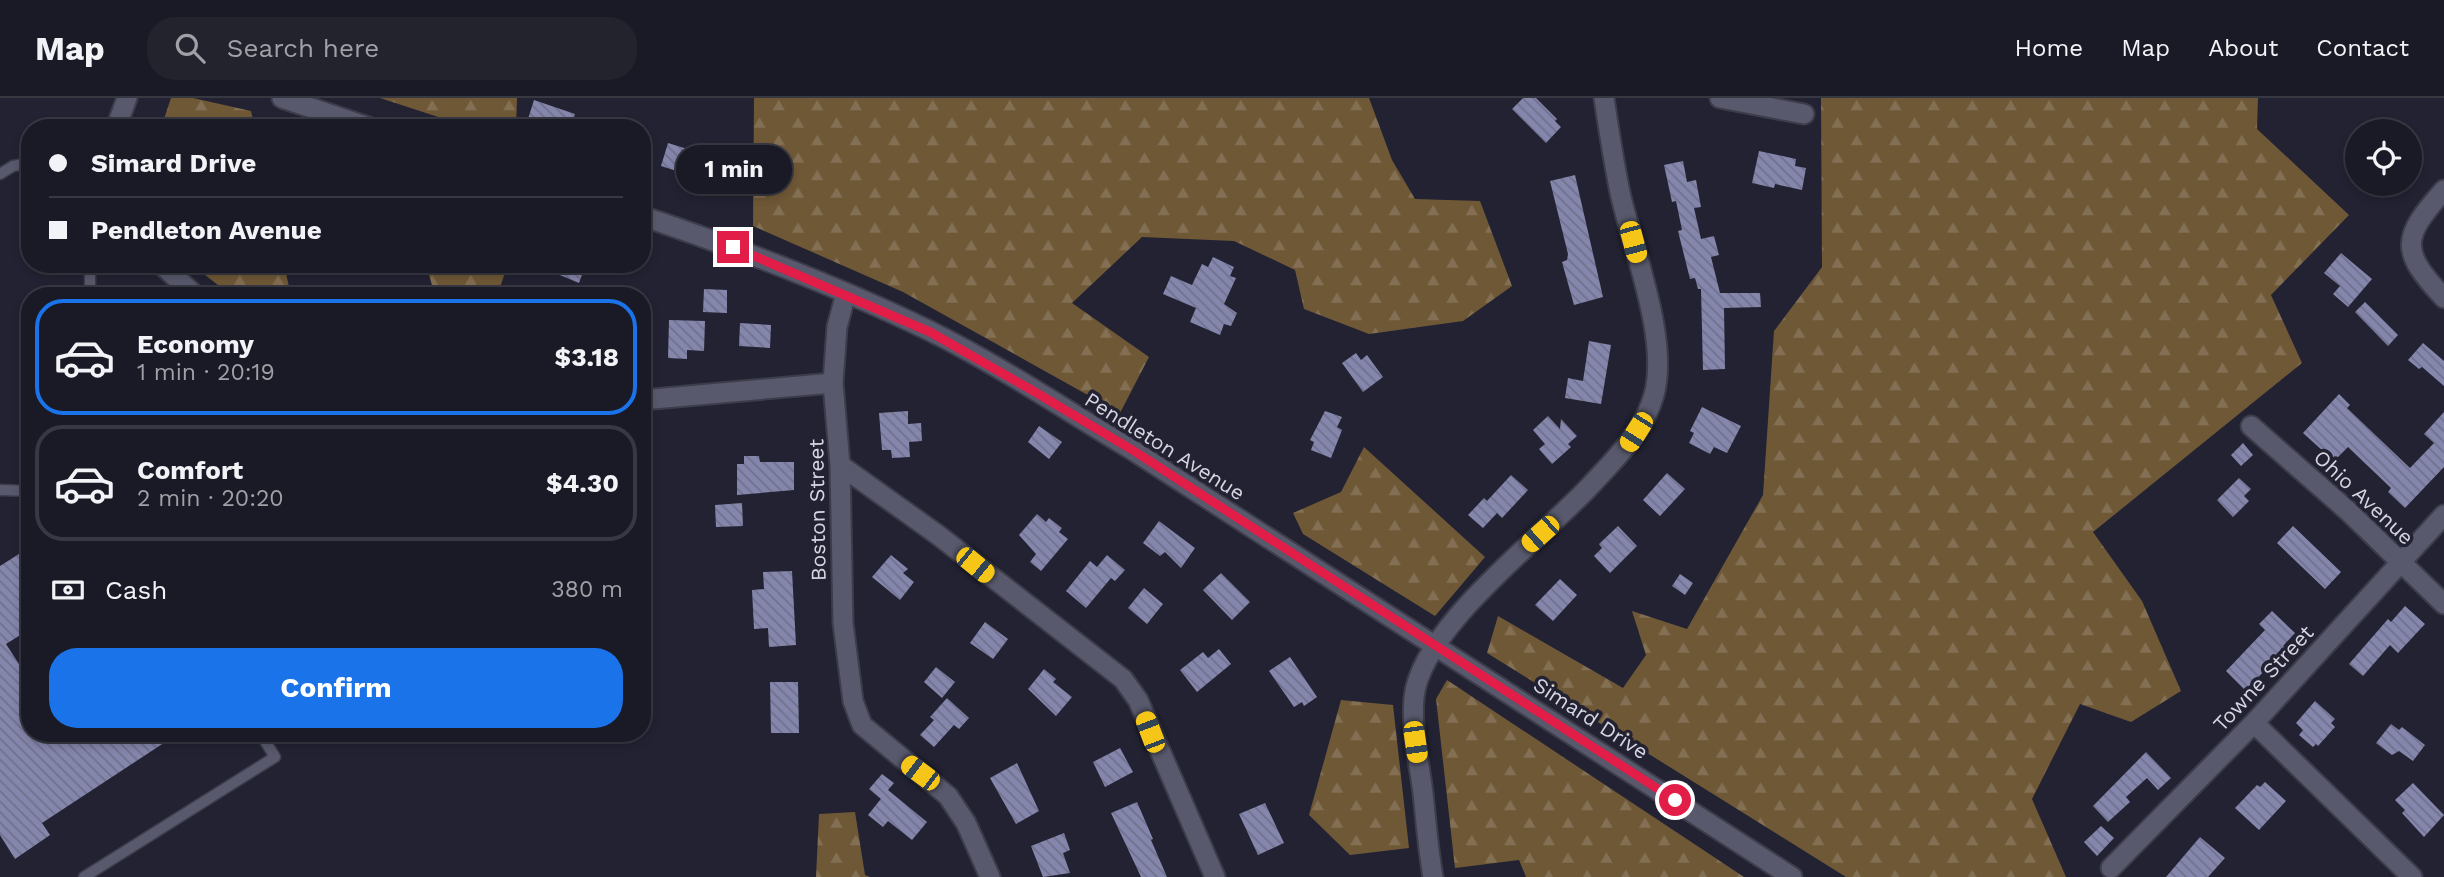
<!DOCTYPE html>
<meta charset="utf-8">
<style>
body{margin:0;font-family:"Work Sans",sans-serif;background:#23232e;color:#f1f3f6;height:100vh;display:flex;flex-direction:column;font-size:26px;white-space:nowrap}
*{box-sizing:border-box;margin:0}
p{font-size:23px;color:#9fa1a7}
.icon{flex:none;width:38px;height:38px;fill:none;stroke:currentColor;stroke-width:2;stroke-linecap:round;stroke-linejoin:round}
.map{position:relative;flex:1;overflow:hidden}
.side{position:absolute;left:21px;top:189px;width:630px;height:455px;display:flex;flex-direction:column;background:#1a1a26;border-radius:28px;box-shadow:0 4px 10px #0003,0 0 0 2px #383843}
.side>*{flex:none}
.top-card{position:absolute;left:21px;top:21px;width:630px;height:154px;border-radius:28px;box-shadow:0 4px 10px #0003,0 0 0 2px #383843;display:grid;align-content:center;height:154px;padding:0 28px;background:#1a1a26}
.buttons{position:absolute;left:2345px;top:21px;display:grid;gap:14px}
.buttons a{display:grid;place-items:center;width:77px;height:77px;border-radius:50%;background:#1a1a26;box-shadow:0 4px 10px #0003,0 0 0 2px #383843;font-size:35px}
.end{position:absolute;width:32px;height:32px;margin:-16px;border:9px solid #e11d48;background:#fff;box-shadow:0 0 0 4px #fff}
.from{border-radius:50%}
.bubble{position:absolute;height:49px;border-radius:24px;background:#1a1a26;box-shadow:0 4px 10px #0003,0 0 0 2px #383843;font-size:23px;font-weight:700;line-height:49px;text-align:center}
.car{position:absolute;width:21px;height:42px;margin:-21px -10px;border-radius:9px;box-shadow:0 0 5px 2px #0007;background:linear-gradient(#f5c518 24%,#345 0 40%,#f5c518 0 76%,#345 0 86%,#f5c518 0)}
.top-card b{display:flex;align-items:center;gap:24px;height:66px;font-size:26px}
.top-card b+b{border-top:2px solid #383843}
.top-card i{width:18px;height:18px;background:#f1f3f6}
ul{padding:12px 0 0;list-style:none}
li{display:flex;align-items:center;gap:21px;height:116px;margin:0 14px 10px;padding:0 14px;border:4px solid #383843;border-radius:28px}
li div{flex:1}
li b{display:block;font-size:26px}
li em{font-style:normal;font-weight:700}
li.current{border-color:#1a73e8}
li>.icon{width:63px;height:63px;stroke-width:1.5}
.pay{display:flex;align-items:center;gap:18px;height:77px;padding:0 28px;font-size:26px}
.pay p{margin-inline-start:auto}
.primary-button{display:flex;gap:14px;margin-top:auto;padding:14px 28px}
.primary-button a{flex:1;height:80px;border-radius:28px;background:#1a73e8;color:#fff;font-size:28px;font-weight:700;line-height:80px;text-align:center}
header{display:flex;align-items:center;gap:42px;box-sizing:border-box;height:98px;padding:0 35px;background:#1a1a26;border-bottom:2px solid #383843}
header strong{font-size:33px}
nav{display:flex;gap:38px;margin-inline-start:auto;font-size:24px}
.search{width:490px;height:63px;background:#23232e;display:flex;align-items:center;gap:18px;box-sizing:border-box;padding:0 24px;border-radius:28px;color:#9fa1a7;font-size:26px}
.map>svg:first-child{display:block}
</style>
<header>
<strong>Map</strong>
<div class="search"><svg class="icon" aria-label="search" viewBox="0 0 24 24"><circle cx="10" cy="10" r="6"/><path d="M15 15l6 6"/></svg>Search here</div>
<nav><a>Home</a><a>Map</a><a>About</a><a>Contact</a></nav>
</header>
<div class="map">
<svg width="2444" height="779" viewBox="0 0 2444 779">
<defs>
<pattern id="forest-firs" width="22" height="20" patternUnits="userSpaceOnUse" patternTransform="scale(1.75)"><rect width="22" height="20" fill="#6f5836"/><path d="M5 1l3.5 6h-7zM16 11l3.5 6h-7z" fill="#836f53"/></pattern>
<pattern id="building-back-hatch" width="6" height="6" patternUnits="userSpaceOnUse" patternTransform="scale(1.75)"><rect width="6" height="6" fill="#8586ac"/><path d="M-1 5l2 2M0 0l6 6M5-1l2 2" fill="none" stroke="#70718d"/></pattern>
</defs>
<rect width="100%" height="100%" fill="#223"/>
<path fill="url(#forest-firs)" d="M171,0H193L251,13L255,30H161Z
M380,0H517L516,30H472Z
M754,0H1369L1392,62L1415,101L1480,103L1512,188L1463,223L1369,236L1304,211L1295,172L1234,143L1142,139L1072,205L1149,259L1120,315L903,194L753,128Z
M1821,0H2258L2257,31L2349,117L2271,197L2302,265L2093,434L2142,503L2181,593L2131,624L2080,606L2032,701L2066,779H1846L1487,555L1498,518L1623,590L1646,557L1632,513L1687,531L1763,397L1774,233L1822,169Z
M191,166H284L291,198H232Z
M426,166H508L497,198H435Z
M1364,349L1485,459L1435,518L1303,436L1293,415L1341,394Z
M1447,582L1744,779H1526L1519,762L1455,770L1436,601Z
M1341,602L1393,607L1409,750L1350,757L1309,717Z
M855,714L865,777L870,779H816L819,716Z"/>
<path fill="url(#building-back-hatch)" d="M1523,0H1536L1557,21L1555,23L1561,29L1546,45L1512,11Z
M534,2L575,16L571,30H544L527,24Z
M668,45L710,58L702,81L661,68Z
M1759,53L1796,61L1795,68L1806,70L1802,92L1775,86L1774,90L1752,85Z
M1683,63L1687,84L1696,82L1701,109L1694,110L1701,141L1714,138L1719,157L1711,159L1720,195H1760L1761,209L1724,210L1725,271L1703,272L1701,191H1698L1695,180L1690,181L1678,133L1682,132L1676,103L1672,104L1664,67Z
M1575,77L1603,199L1574,207L1562,164L1567,162L1568,156L1550,83Z
M2341,155L2372,181L2348,209L2333,196L2340,188L2324,175Z
M1213,159L1234,169L1230,178L1236,180L1224,206L1237,215L1231,228L1224,226L1220,237L1190,224L1196,210L1163,196L1171,178L1192,187L1202,166L1208,169Z
M533,166H586L579,185Z
M704,191L727,192V215L703,214Z
M2365,204L2398,237L2388,248L2355,214Z
M669,222L705,223L704,253L687,252V261L668,260Z
M740,225L771,227L770,250L739,248Z
M1589,243L1611,247L1601,306L1565,300L1568,280L1583,283Z
M2423,245L2444,263V288L2422,269L2419,271L2408,262Z
M1356,255L1361,262L1367,257L1383,279L1363,294L1342,265Z
M2339,296L2350,307L2347,310L2410,370L2434,345L2424,336L2444,314V369L2405,410L2388,394L2391,390L2348,349L2334,363L2303,335Z
M1702,309L1741,328L1727,355L1714,349L1710,356L1689,345L1694,335L1690,333Z
M908,313V326L921,325L922,343L909,344L910,359L892,360L891,352H882L879,315Z
M1325,313L1342,319L1337,329L1342,332L1331,360L1311,352L1314,344L1310,342Z
M1548,318L1560,331L1561,321L1577,338L1568,346L1571,349L1552,366L1539,351L1545,346L1533,332Z
M1039,328L1062,344L1049,361L1028,344Z
M2243,345L2253,357L2241,368L2231,357Z
M744,358H759L760,364H794V392L737,397V366H744Z
M1667,375L1685,391L1660,418L1643,402Z
M1511,377L1528,392L1502,420L1497,415L1483,430L1468,417L1484,400L1487,403Z
M2239,380L2251,391L2244,398L2249,403L2233,419L2217,402Z
M742,405L743,428L716,429L715,407Z
M1037,416L1046,424L1049,420L1062,430L1059,434L1068,441L1041,473L1030,464L1036,456L1019,437Z
M1159,423L1195,450L1181,470L1165,454L1160,458L1143,445Z
M1618,428L1637,448L1610,475L1594,458L1602,450L1599,446Z
M2293,428L2341,474L2325,491L2277,445Z
M30,449V531L6,546L30,583V635H179L42,725L50,737L15,761L0,737V468Z
M891,457L908,471L903,475L914,484L900,502L872,479Z
M1107,457L1125,472L1115,483L1111,480L1086,510L1066,493L1090,463L1097,469Z
M792,473L796,547L769,549L768,530L754,531L752,492L764,491L763,474Z
M1221,475L1250,504L1232,522L1203,492Z
M1680,476L1693,485L1685,497L1672,488Z
M1560,481L1577,497L1553,523L1535,507Z
M1144,490L1163,506L1147,526L1128,510Z
M2405,508L2425,526L2398,555L2390,547L2363,578L2349,566L2388,521L2391,524Z
M2272,513L2295,535L2283,548L2287,551L2245,592L2226,573L2265,532L2259,526Z
M985,524L1008,541L993,561L970,545Z
M1219,551L1231,566L1197,594L1180,572L1203,554L1208,560Z
M1290,559L1317,599L1304,608L1302,604L1294,609L1269,573Z
M936,569L955,584L942,600L924,584Z
M1044,571L1056,581L1053,584L1072,599L1056,618L1028,591Z
M770,584H798L799,635H771Z
M947,600L969,620L959,631L954,627L934,649L920,637L934,622L930,619Z
M2315,603L2335,621L2331,625L2335,629L2318,648L2316,646L2313,649L2299,637L2303,632L2296,625Z
M2391,626L2399,632L2402,629L2425,647L2413,663L2399,653L2392,657L2376,645Z
M1120,650L1133,674L1105,689L1093,664Z
M2146,654L2171,680L2158,692L2147,680L2126,699L2130,704L2108,724L2093,708Z
M1017,665L1039,713L1016,726L990,680Z
M882,676L894,685L888,692L927,724L912,742L888,723L883,729L868,717L884,697L881,701L869,691Z
M2265,684L2286,703L2259,732L2235,710L2257,687L2260,689Z
M2413,685L2444,717L2424,739L2402,715L2405,712L2395,702Z
M1137,704L1153,741L1151,742L1167,779H1141L1111,715Z
M1265,705L1284,745L1258,757L1239,716Z
M2101,728L2114,740L2097,758L2084,744Z
M1064,735L1070,752L1063,755L1070,775L1043,779L1031,748Z
M2200,739L2225,760L2208,779H2166Z"/>
<g fill="none" stroke-linecap="round" stroke-linejoin="round">
<g stroke="#3c3c4a" stroke-width="13">
<path id="service" d="M0,76L13,68L30,65
M90,198V166
M0,392L30,393
M84,779L275,659L260,635"/>
</g>
<g stroke="#3c3c4a" stroke-width="23">
<path id="minor" d="M1720,0L1804,16
M116,30L127,0
M2444,92C2401,140 2400,153 2444,200
M161,166L196,198
M846,195L837,229L833,285L840,367L843,525L853,603L862,627L948,698L966,725L990,779
M642,302L833,285
M2251,328L2348,413L2444,506
M840,367L938,437L1123,581L1138,602L1215,779
M2254,625L2412,779
M2111,770L2254,625L2444,417
M1433,779C1428,751 1426,723 1423,695C1419,664 1411,631 1414,600C1420,530 1544,438 1591,387C1616,360 1644,333 1654,297C1669,242 1634,154 1621,99C1614,67 1609,33 1604,0"/>
</g>
<g stroke="#3c3c4a" stroke-width="23">
<path id="tertiary" d="M282,0L371,30
M642,118C740,151 835,187 928,232C999,267 1067,313 1134,353L1792,779"/>
</g>
<use href="#service" stroke="#58596c" stroke-width="10"/>
<use href="#minor" stroke="#58596c" stroke-width="19"/>
<use href="#tertiary" stroke="#58596c" stroke-width="19"/>
</g>
<g fill="none" stroke-linecap="round" stroke-linejoin="round">
<path stroke="#e11d48" stroke-width="9" d="M733,149L930,234L1035,294L1134,353L1675,702"/>
</g>
<g text-anchor="middle" dominant-baseline="central" stroke-width="7" stroke-linejoin="round" paint-order="stroke">
<g font-size="21" fill="#d6d6e2" stroke="#223">
<text transform="translate(1165 348) rotate(32)">Pendleton Avenue</text>
<text transform="translate(2364 399) rotate(43)">Ohio Avenue</text>
<text transform="translate(817 412) rotate(-91)">Boston Street</text>
<text transform="translate(2263 580) rotate(-47)">Towne Street</text>
<text transform="translate(1591 620) rotate(33)">Simard Drive</text>
</g>
</g>
</svg>
<div class="buttons">
<a><svg class="icon" aria-label="locate" viewBox="0 0 24 24"><circle cx="12" cy="12" r="6"/><path d="M12 2v4M12 18v4M2 12h4M18 12h4"/></svg></a>
</div>
<i class="end from" style="left:1675px;top:702px"></i>
<i class="end" style="left:733px;top:149px"></i>
<div class="bubble" style="left:676px;top:47px;width:116px">1 min</div>
<i class="car" style="left:1633px;top:144px;rotate:165deg"></i>
<i class="car" style="left:1636px;top:334px;rotate:212deg"></i>
<i class="car" style="left:1540px;top:436px;rotate:228deg"></i>
<i class="car" style="left:975px;top:467px;rotate:129deg"></i>
<i class="car" style="left:1150px;top:634px;rotate:339deg"></i>
<i class="car" style="left:1415px;top:644px;rotate:172deg"></i>
<i class="car" style="left:920px;top:675px;rotate:307deg"></i>
<div class="top-card">
<b><i class="from"></i>Simard Drive</b>
<b><i></i>Pendleton Avenue</b>
</div>
<section class="side">
<ul>
<li class="current"><svg class="icon" aria-label="car" viewBox="0 0 24 24"><path d="M5 17H2v-5l4-1 3-4h7l3 4 3 1v5h-3M9 17h6M6 11h13"/><circle cx="7" cy="17" r="2"/><circle cx="17" cy="17" r="2"/></svg><div><b>Economy</b><p>1 min · 20:19</p></div><em>$3.18</em></li>
<li><svg class="icon" aria-label="car" viewBox="0 0 24 24"><path d="M5 17H2v-5l4-1 3-4h7l3 4 3 1v5h-3M9 17h6M6 11h13"/><circle cx="7" cy="17" r="2"/><circle cx="17" cy="17" r="2"/></svg><div><b>Comfort</b><p>2 min · 20:20</p></div><em>$4.30</em></li>
</ul>
<div class="pay"><svg class="icon" aria-label="cash" viewBox="0 0 24 24"><path d="M3 7h18v10H3z"/><circle cx="12" cy="12" r="2"/></svg>Cash<p>380 m</p></div>
<div class="primary-button"><a>Confirm</a></div>
</section>
</div>
